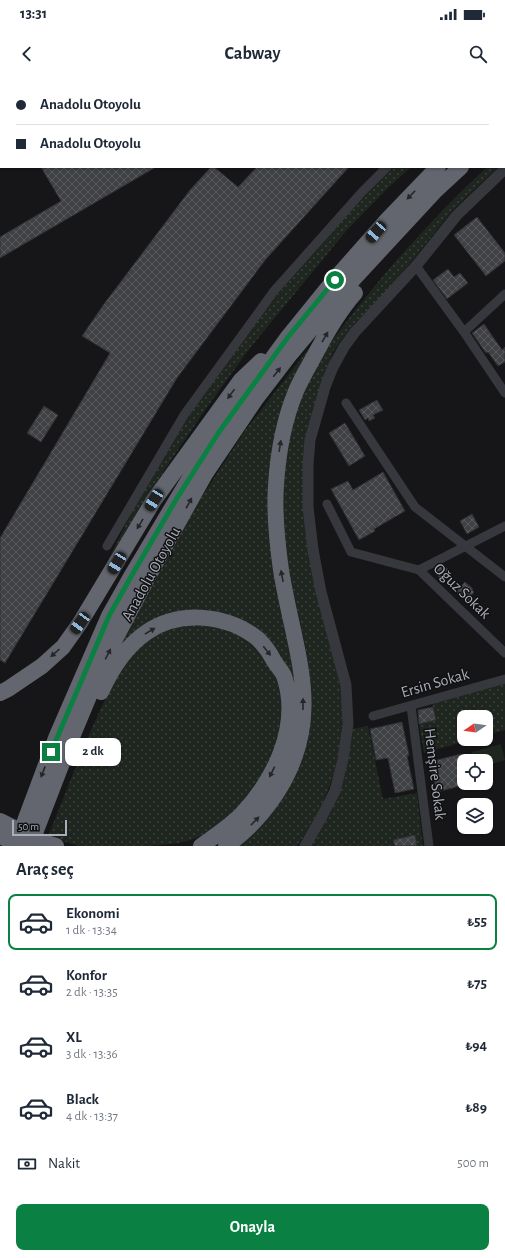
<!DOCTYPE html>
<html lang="tr">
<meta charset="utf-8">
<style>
body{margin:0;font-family:"Alegreya Sans",sans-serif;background:#f2f2f3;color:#1f2937;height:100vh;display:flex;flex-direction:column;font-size:15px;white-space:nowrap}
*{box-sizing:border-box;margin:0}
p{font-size:13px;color:#747a83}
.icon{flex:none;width:22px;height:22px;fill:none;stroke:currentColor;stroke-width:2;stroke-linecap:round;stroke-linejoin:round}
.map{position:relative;height:766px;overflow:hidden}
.panel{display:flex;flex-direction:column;background:#fff;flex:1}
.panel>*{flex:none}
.guide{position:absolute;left:0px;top:0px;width:505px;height:88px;box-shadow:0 1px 3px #0004;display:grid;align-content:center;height:88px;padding:0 16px;background:#fff}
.needle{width:26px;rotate:257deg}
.fabs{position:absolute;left:457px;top:630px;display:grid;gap:8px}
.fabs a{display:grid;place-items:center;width:36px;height:36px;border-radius:8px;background:#fff;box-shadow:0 1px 3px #0004;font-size:20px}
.scale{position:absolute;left:12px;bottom:10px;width:55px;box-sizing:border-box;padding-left:4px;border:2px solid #a8adb8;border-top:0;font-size:11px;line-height:14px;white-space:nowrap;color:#a8adb8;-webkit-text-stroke:3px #111113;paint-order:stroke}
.end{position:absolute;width:18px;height:18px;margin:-9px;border:5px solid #0b8043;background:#fff;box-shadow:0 0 0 2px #fff}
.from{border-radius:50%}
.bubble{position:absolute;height:28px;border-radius:8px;background:#fff;box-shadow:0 1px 3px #0004;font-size:13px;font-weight:700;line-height:28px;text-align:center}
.car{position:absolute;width:12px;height:24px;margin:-12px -6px;border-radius:5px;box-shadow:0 0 3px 1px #0007;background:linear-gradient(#222 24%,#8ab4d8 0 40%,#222 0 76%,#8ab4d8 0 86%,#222 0)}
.guide b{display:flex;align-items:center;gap:14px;height:38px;font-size:15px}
.guide b+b{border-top:1px solid #e0e1e3}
.guide i{width:10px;height:10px;background:#1f2937}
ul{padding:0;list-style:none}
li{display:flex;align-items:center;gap:12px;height:56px;margin:0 8px 6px;padding:0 8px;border:2px solid transparent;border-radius:8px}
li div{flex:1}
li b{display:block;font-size:15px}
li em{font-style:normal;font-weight:700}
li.active{border-color:#0b8043}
li>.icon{width:36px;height:36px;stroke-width:1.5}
h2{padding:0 16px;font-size:18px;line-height:48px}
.pay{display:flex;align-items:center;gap:10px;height:44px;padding:0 16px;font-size:15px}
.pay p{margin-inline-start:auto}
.action{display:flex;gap:8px;margin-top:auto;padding:8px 16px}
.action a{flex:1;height:46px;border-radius:8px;background:#0b8043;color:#fff;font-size:16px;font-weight:700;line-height:46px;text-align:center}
.status{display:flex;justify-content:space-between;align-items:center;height:28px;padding:0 20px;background:#fff;direction:ltr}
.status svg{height:11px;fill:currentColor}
header{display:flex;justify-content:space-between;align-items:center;height:52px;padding:0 16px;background:#fff;font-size:18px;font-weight:700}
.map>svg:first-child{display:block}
</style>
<div class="status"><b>13:31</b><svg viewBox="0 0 49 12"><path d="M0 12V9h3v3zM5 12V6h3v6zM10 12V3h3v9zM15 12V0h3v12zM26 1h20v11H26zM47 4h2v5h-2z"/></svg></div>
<header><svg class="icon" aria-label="back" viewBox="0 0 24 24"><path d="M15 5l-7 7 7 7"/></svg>Cabway<svg class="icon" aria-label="search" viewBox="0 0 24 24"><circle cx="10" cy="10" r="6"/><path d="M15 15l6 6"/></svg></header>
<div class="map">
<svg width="505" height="766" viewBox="0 0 505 766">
<defs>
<pattern id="grass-dots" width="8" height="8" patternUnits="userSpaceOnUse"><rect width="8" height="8" fill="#1e261f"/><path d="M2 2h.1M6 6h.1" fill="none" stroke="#3c433d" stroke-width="1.8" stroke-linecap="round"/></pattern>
<pattern id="building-cross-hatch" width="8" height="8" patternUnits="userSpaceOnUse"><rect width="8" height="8" fill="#404145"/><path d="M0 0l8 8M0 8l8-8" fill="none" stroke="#595a5e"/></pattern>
</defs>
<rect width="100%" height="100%" fill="#161618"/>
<path fill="url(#grass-dots)" d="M393,87H411L388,108L347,150L250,268L208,326L171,380L128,447L101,495L146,403L195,326L248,252L277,215L342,140Z
M487,87H498L452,131L407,187L378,221L355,243L334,270L325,294L304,384L341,604C346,668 334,714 297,766H238C298,720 318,657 308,583C303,547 292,513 286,477C280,433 282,380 294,338C300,316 310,292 322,274C333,258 346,243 358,227C397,177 441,130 487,87Z
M313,263L301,283L285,325L271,384L297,600H290L219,533L198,530L181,532L120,567L129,543L201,418L244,352Z
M190,545C202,546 214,546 225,550C240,554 255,566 264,578C311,637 256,731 196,758C174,766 150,766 125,766C110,766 95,766 80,766C70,765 58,758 49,754L87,659L113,602L135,571L151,558L169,549Z
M505,603V650L486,655V637H464V659H473L424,673L419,644L436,640L432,623Z
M368,646L383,719L417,713L423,766H309L352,649Z"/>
<path fill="#1e261f" d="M501,664L505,680L486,686V681H474L472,672Z"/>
<path fill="url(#building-cross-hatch)" stroke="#303034" d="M41,87H156L0,178V157L61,121Z
M211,87H214L238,107L257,87H349L266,179L177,298L5,583L0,580V458L110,273L82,256L104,224L190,110Z
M477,137L505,173V181L486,196L454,155Z
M448,189L454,197L460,193L468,203L447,219L433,200Z
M484,244L502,270L505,267V282L498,286L488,272L486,273L472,253Z
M377,320L383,330L373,335L375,338L369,341L368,338L365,340L359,330Z
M44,326L58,335L41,362L27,353Z
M345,343L365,376L349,386L329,353Z
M383,392L405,431L374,449L375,451L359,460L331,409L348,401L353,410Z
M472,434L479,447L467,454L460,441Z
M443,484L451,493L443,501L434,492Z
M465,502L473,509L472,510L474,512L471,516L473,518L469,523L456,512Z
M433,627L436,640L419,644L418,630Z
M402,642L409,675L407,676L414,709L395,713L388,678L376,680L370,649Z
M461,674L464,686V705L437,712L429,682Z
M415,755L417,766H395L393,760Z"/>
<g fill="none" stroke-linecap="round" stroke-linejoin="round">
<path stroke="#37383d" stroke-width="9" d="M476,1L477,0
M416,186L464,252L505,313
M464,252L505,214
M346,323L415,427L505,497
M327,424L351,472L419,490L505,573
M107,466L184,335L274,211L362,112L387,87
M419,490L505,446
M411,626L429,766
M373,636L505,599"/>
<path stroke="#37383d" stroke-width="11" d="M305,766L321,738L335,711L343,679L348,644L346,605L321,512L313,470L308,427V384L310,360L325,307L333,287L344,267L355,252L416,186L457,135L505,89"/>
<path stroke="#63666e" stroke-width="16" d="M504,24L505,23
M504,46L505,45
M101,612C111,590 126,566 147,552C180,530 227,534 258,559C264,565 270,573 274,581C277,586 282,591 284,596C301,645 275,699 241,735C229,747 215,756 201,766
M0,613L8,609L42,586L63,567L80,543L154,420L241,300L261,281
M16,765L56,658L109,536L132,495L210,364L288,257L335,199L387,140L438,87
M30,766L72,657L105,578L151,491L205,394L255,320L291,273L347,206L434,112L461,87
M226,766C246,752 262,735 276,714C327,636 294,572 281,490C277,462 274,433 276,405C278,373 284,340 296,311C302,297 310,284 317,271C328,250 340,230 355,213"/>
<path stroke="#63666e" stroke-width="16" d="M0,741L40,761L56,766
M0,756L21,766"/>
</g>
<defs><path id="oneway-solid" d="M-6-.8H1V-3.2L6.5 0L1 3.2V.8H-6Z"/></defs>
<g fill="#26262a">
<use href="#oneway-solid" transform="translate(411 115) rotate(134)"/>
<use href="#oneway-solid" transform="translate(325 257) rotate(-60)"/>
<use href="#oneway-solid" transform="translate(277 292) rotate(-52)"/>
<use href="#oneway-solid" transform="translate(231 314) rotate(126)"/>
<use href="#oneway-solid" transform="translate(280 366) rotate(-81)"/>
<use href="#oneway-solid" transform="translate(189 423) rotate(-61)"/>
<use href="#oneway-solid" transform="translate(140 444) rotate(121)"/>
<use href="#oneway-solid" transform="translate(282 496) rotate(-101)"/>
<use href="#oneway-solid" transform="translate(150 551) rotate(-31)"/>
<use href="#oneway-solid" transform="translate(267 571) rotate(52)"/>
<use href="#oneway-solid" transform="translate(55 573) rotate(138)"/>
<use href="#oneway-solid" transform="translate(108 574) rotate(-63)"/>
<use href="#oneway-solid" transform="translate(303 624) rotate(-90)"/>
<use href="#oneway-solid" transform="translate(43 692) rotate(111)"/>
<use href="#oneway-solid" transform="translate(272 692) rotate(116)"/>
<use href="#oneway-solid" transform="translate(255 741) rotate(-46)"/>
</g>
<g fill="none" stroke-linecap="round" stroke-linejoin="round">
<path stroke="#0b8043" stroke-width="5" d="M51,672L109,536L132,495L177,418L219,352L288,257L335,200"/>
</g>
<g text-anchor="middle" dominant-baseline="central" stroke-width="3" stroke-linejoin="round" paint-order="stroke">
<g font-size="16" fill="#a8adb8" stroke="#111113">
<text transform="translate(151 494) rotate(-61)">Anadolu Otoyolu</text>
<text transform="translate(462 511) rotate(44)">Oğuz Sokak</text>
<text transform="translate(435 603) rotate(-16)">Ersin Sokak</text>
<text transform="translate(435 694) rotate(83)">Hemşire Sokak</text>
</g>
</g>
</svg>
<div class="fabs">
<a><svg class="needle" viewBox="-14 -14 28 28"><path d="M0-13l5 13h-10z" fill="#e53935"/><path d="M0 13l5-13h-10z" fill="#747a83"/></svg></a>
<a><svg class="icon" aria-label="locate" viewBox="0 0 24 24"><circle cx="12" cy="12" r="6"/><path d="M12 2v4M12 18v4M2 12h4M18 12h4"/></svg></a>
<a><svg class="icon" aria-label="layers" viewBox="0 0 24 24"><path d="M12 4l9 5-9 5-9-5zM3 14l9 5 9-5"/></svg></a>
</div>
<div class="scale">50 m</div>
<i class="end from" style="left:335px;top:200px"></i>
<i class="end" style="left:51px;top:672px"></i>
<div class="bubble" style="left:65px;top:658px;width:56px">2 dk</div>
<i class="car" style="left:376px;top:152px;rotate:221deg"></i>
<i class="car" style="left:154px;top:420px;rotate:211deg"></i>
<i class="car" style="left:117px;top:483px;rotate:211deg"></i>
<i class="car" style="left:80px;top:543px;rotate:216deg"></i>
<div class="guide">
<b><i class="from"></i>Anadolu Otoyolu</b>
<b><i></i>Anadolu Otoyolu</b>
</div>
</div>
<section class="panel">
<h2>Araç seç</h2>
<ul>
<li class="active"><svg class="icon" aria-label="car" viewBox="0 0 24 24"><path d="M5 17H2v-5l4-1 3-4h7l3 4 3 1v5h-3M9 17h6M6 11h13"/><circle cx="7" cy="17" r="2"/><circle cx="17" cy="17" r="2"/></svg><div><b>Ekonomi</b><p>1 dk · 13:34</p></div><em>₺55</em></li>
<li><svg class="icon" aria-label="car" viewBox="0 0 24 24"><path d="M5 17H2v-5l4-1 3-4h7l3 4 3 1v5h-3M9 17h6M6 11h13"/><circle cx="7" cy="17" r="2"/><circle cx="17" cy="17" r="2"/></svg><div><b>Konfor</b><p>2 dk · 13:35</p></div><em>₺75</em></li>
<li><svg class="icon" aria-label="car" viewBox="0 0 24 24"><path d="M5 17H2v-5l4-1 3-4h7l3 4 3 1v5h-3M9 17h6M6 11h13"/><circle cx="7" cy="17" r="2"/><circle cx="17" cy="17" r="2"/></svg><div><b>XL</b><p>3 dk · 13:36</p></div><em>₺94</em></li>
<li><svg class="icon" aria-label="car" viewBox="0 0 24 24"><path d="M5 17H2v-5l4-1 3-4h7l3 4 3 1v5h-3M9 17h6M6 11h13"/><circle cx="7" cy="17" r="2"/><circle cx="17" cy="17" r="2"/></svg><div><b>Black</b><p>4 dk · 13:37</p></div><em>₺89</em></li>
</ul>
<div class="pay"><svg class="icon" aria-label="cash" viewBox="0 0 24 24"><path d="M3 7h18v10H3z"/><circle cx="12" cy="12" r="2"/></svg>Nakit<p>500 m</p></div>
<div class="action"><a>Onayla</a></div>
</section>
